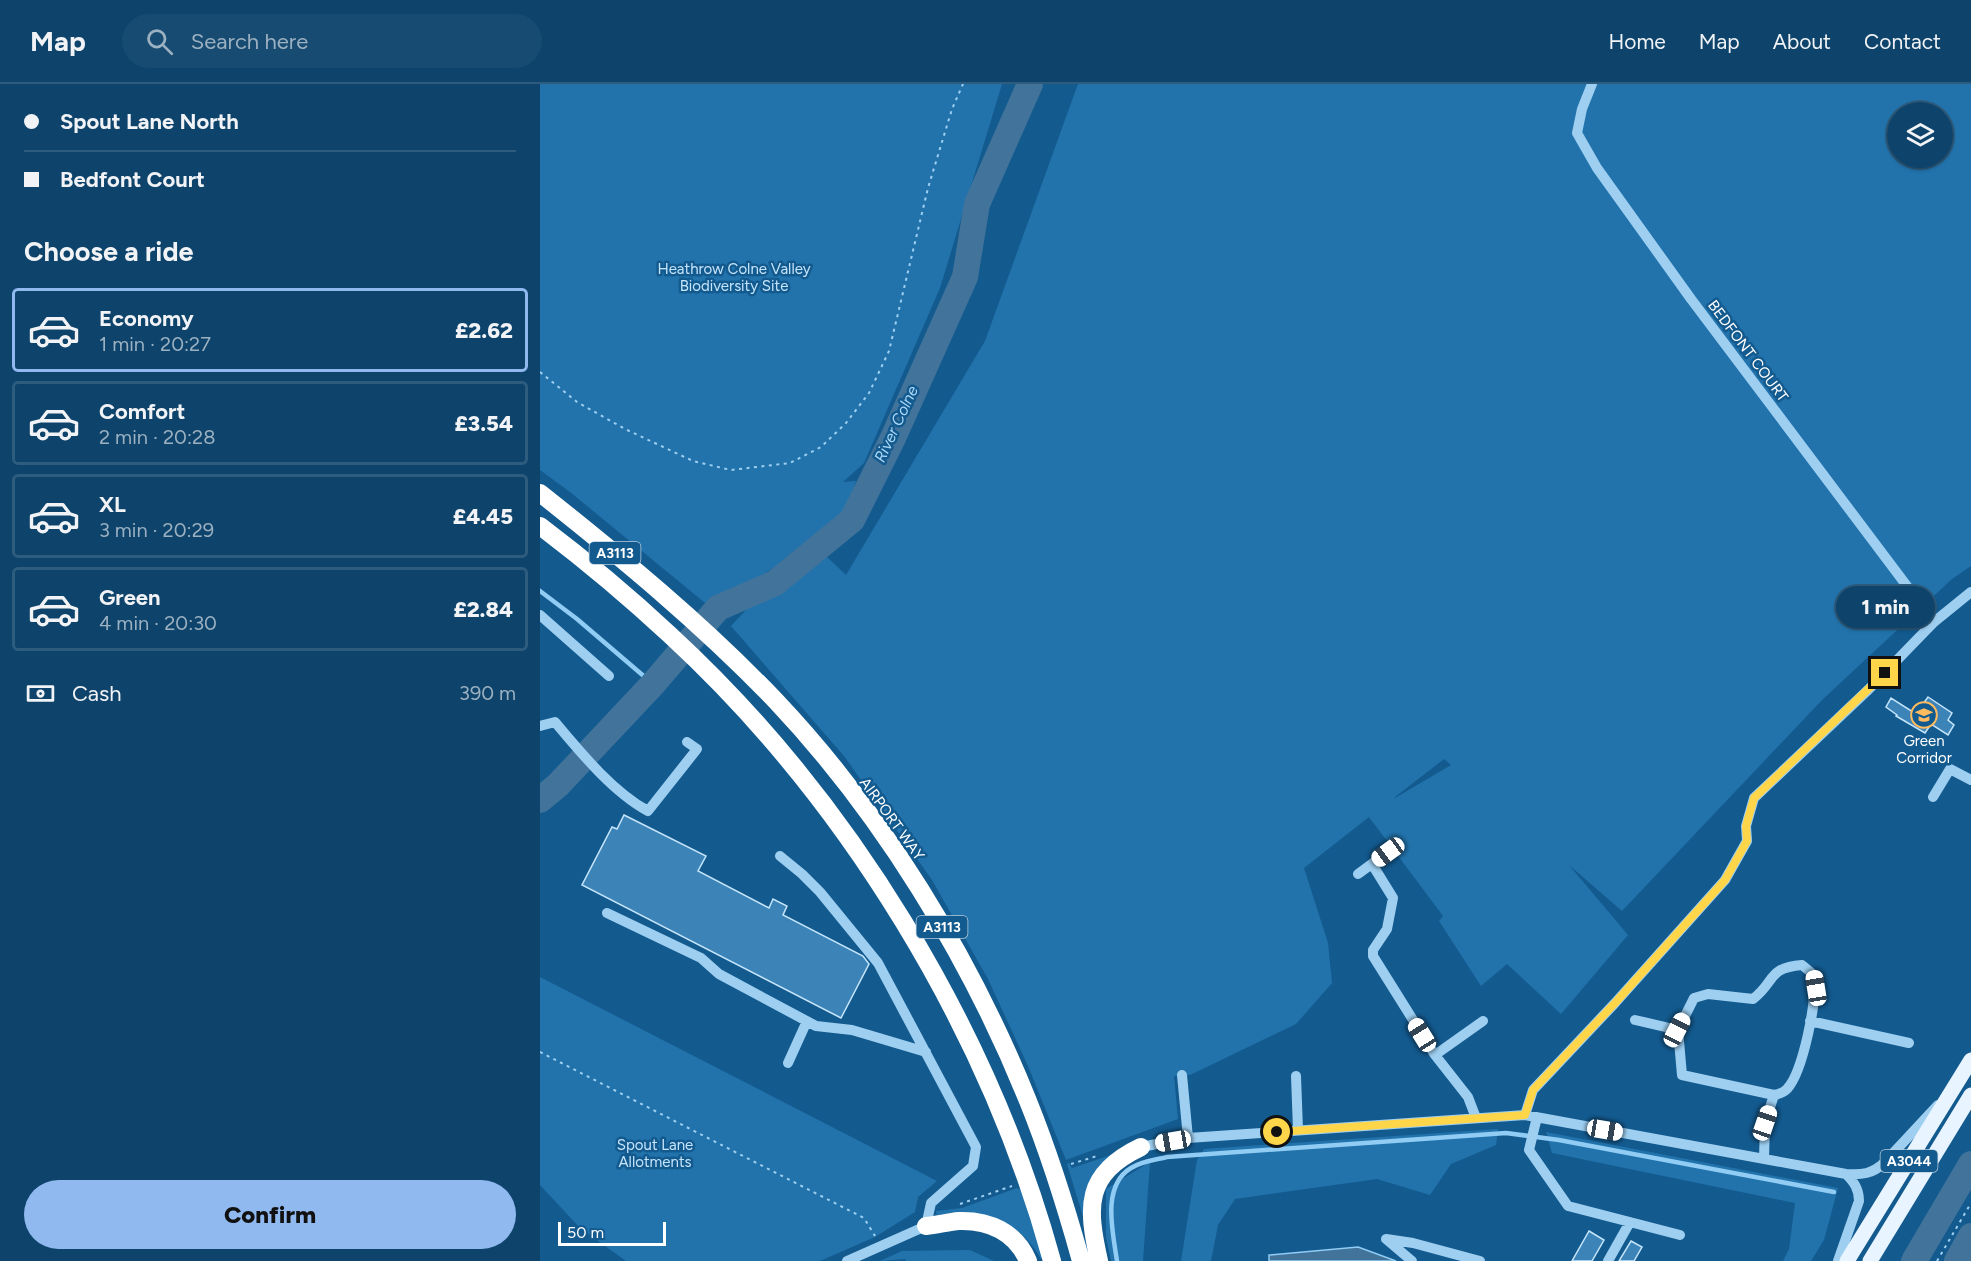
<!DOCTYPE html>
<meta charset="utf-8">
<style>
body{margin:0;font-family:Figtree,sans-serif;background:#174b71;color:#f1f3f6;height:100vh;display:flex;flex-direction:column;font-size:22px;white-space:nowrap}
*{box-sizing:border-box;margin:0}
p{font-size:20px;color:#9bb0c1}
.icon{flex:none;width:33px;height:33px;fill:none;stroke:currentColor;stroke-width:2;stroke-linecap:round;stroke-linejoin:round}
.map{position:relative;flex:1;overflow:hidden}
.panel{display:flex;flex-direction:column;background:#0e446b;width:540px}
.panel>*{flex:none}
.guide{display:grid;align-content:center;height:132px;padding:0 24px;background:#0e446b}
.buttons{position:absolute;left:1347px;top:18px;display:grid;gap:12px}
.buttons a{display:grid;place-items:center;width:66px;height:66px;border-radius:50%;background:#0e446b;box-shadow:0 2px 4px #0004,0 0 0 2px #2e5c7e;font-size:30px}
.scale{position:absolute;left:18px;bottom:15px;width:108px;box-sizing:border-box;padding-left:6px;border:3px solid #fff;border-top:0;font-size:16px;line-height:21px;white-space:nowrap;color:#fff;-webkit-text-stroke:4px #135a8f;paint-order:stroke}
.end{position:absolute;width:27px;height:27px;margin:-14px;border:8px solid #ffd54a;background:#111;box-shadow:0 0 0 3px #111}
.from{border-radius:50%}
.bubble{position:absolute;height:42px;border-radius:21px;background:#0e446b;box-shadow:0 2px 4px #0004,0 0 0 2px #2e5c7e;font-size:20px;font-weight:800;line-height:42px;text-align:center}
.car{position:absolute;width:18px;height:36px;margin:-18px -9px;border-radius:8px;box-shadow:0 0 4px 2px #0007;background:linear-gradient(#fff 24%,#345 0 40%,#fff 0 76%,#345 0 86%,#fff 0)}
.guide b{display:flex;align-items:center;gap:21px;height:57px;font-size:22px}
.guide b+b{border-top:2px solid #2e5c7e}
.guide i{width:15px;height:15px;background:#f1f3f6}
ul{padding:0;list-style:none}
li{display:flex;align-items:center;gap:18px;height:84px;margin:0 12px 9px;padding:0 12px;border:3px solid #2e5c7e;border-radius:6px}
li div{flex:1}
li b{display:block;font-size:22px}
li em{font-style:normal;font-weight:800}
li.selected{border-color:#90b9f0}
li>.icon{width:54px;height:54px;stroke-width:1.5}
h2{padding:0 24px;font-size:27px;line-height:72px}
.pay{display:flex;align-items:center;gap:15px;height:66px;padding:0 24px;font-size:22px}
.pay p{margin-inline-start:auto}
.button{display:flex;gap:12px;margin-top:auto;padding:12px 24px}
.button a{flex:1;height:69px;border-radius:36px;background:#90b9f0;color:#111;font-size:24px;font-weight:800;line-height:69px;text-align:center}
header{display:flex;align-items:center;gap:36px;box-sizing:border-box;height:84px;padding:0 30px;background:#0e446b;border-bottom:2px solid #2e5c7e}
header strong{font-size:28px}
nav{display:flex;gap:33px;margin-inline-start:auto;font-size:21px}
.search{width:420px;height:54px;background:#174b71;display:flex;align-items:center;gap:15px;box-sizing:border-box;padding:0 21px;border-radius:33px;color:#9bb0c1;font-size:22px}
main{display:flex;flex:1;min-height:0}
.map>svg:first-child{display:block}
</style>
<header>
<strong>Map</strong>
<div class="search"><svg class="icon" aria-label="search" viewBox="0 0 24 24"><circle cx="10" cy="10" r="6"/><path d="M15 15l6 6"/></svg>Search here</div>
<nav><a>Home</a><a>Map</a><a>About</a><a>Contact</a></nav>
</header>
<main>
<section class="panel">
<div class="guide">
<b><i class="from"></i>Spout Lane North</b>
<b><i></i>Bedfont Court</b>
</div>
<h2>Choose a ride</h2>
<ul>
<li class="selected"><svg class="icon" aria-label="car" viewBox="0 0 24 24"><path d="M5 17H2v-5l4-1 3-4h7l3 4 3 1v5h-3M9 17h6M6 11h13"/><circle cx="7" cy="17" r="2"/><circle cx="17" cy="17" r="2"/></svg><div><b>Economy</b><p>1 min · 20:27</p></div><em>£2.62</em></li>
<li><svg class="icon" aria-label="car" viewBox="0 0 24 24"><path d="M5 17H2v-5l4-1 3-4h7l3 4 3 1v5h-3M9 17h6M6 11h13"/><circle cx="7" cy="17" r="2"/><circle cx="17" cy="17" r="2"/></svg><div><b>Comfort</b><p>2 min · 20:28</p></div><em>£3.54</em></li>
<li><svg class="icon" aria-label="car" viewBox="0 0 24 24"><path d="M5 17H2v-5l4-1 3-4h7l3 4 3 1v5h-3M9 17h6M6 11h13"/><circle cx="7" cy="17" r="2"/><circle cx="17" cy="17" r="2"/></svg><div><b>XL</b><p>3 min · 20:29</p></div><em>£4.45</em></li>
<li><svg class="icon" aria-label="car" viewBox="0 0 24 24"><path d="M5 17H2v-5l4-1 3-4h7l3 4 3 1v5h-3M9 17h6M6 11h13"/><circle cx="7" cy="17" r="2"/><circle cx="17" cy="17" r="2"/></svg><div><b>Green</b><p>4 min · 20:30</p></div><em>£2.84</em></li>
</ul>
<div class="pay"><svg class="icon" aria-label="cash" viewBox="0 0 24 24"><path d="M3 7h18v10H3z"/><circle cx="12" cy="12" r="2"/></svg>Cash<p>390 m</p></div>
<div class="button"><a>Confirm</a></div>
</section>
<div class="map">
<svg width="1431" height="1177" viewBox="0 0 1431 1177">
<rect width="100%" height="100%" fill="#135a8f"/>
<path fill="#2273ac" fill-rule="evenodd" d="M0,0H462L400,204L324,379L303,398L316,397L307,428L240,480L170,523L30,408L0,386Z
M538,0H1431V482L1412,495L1282,616L1082,827L1029,781L1088,851L1021,930L967,880L941,902L899,837L903,832L829,733L764,784L788,859L792,899L756,940L650,991L634,992L638,1035L526,1076L488,982L448,895L392,796L304,672L191,542L218,513L287,473L306,491L445,257ZM1358,28H1402V74H1358ZM904,675L911,681L855,714V713Z
M0,893L397,1097L378,1113L375,1128L335,1153L280,1177H86L40,1144L0,1101Z
M958,1045L956,1061L911,1080L890,1111L837,1095L695,1115L678,1141L671,1177H641L657,1076L664,1065Z
M1006,1048L1298,1104L1284,1156L1271,1177H1243L1249,1165L1255,1119L1012,1069Z
M583,1067L567,1081L548,1149L527,1080L529,1079L532,1084Z
M610,1078L603,1177H571L566,1153V1105Z
M477,1104L481,1106L504,1172L501,1175C476,1130 442,1136 397,1133L396,1127L422,1124Z
M430,1166L454,1177H366L365,1175L340,1177L362,1167Z"/>
<path fill="#42749b" stroke="#90ccf4" stroke-width="1.5" d="M818,1163L856,1177H729V1171Z"/>
<g fill="none" stroke-linecap="round" stroke-linejoin="round">
<path stroke="#90ccf4" stroke-width="4.5" d="M0,507L37,535L113,600
M577,1177C573,1149 561,1102 591,1084C602,1077 615,1076 627,1073L966,1049L1019,1056L1294,1108"/>
<path stroke="#42749b" stroke-width="26" d="M0,716L18,701L113,600L178,524L235,499L312,436L353,354L425,193L437,120L490,0
M1374,1177L1431,1080
M1417,1177L1431,1152"/>
</g>
<path fill="#3c84b8" stroke="#c5e5fc" stroke-width="1.5" d="M1388,613L1412,629L1408,636L1414,641L1408,651L1391,640L1385,649L1356,632L1357,631L1346,623L1351,614L1376,630Z
M84,731L166,772L158,787L229,824L233,815L247,822L243,831L323,872L329,880L301,934L42,801L72,743L77,745Z
M1049,1147L1064,1156L1052,1177H1032Z
M1091,1157L1102,1163L1094,1177H1079Z"/>
<g fill="none" stroke-linecap="round" stroke-linejoin="round">
<path stroke="#9ecff1" stroke-width="2" stroke-dasharray="3 4.5" stroke-linecap="butt" d="M0,288L37,318L85,345L153,377L191,386L250,379L281,363L306,339L329,309L349,267L388,104L412,25L423,0
M0,968L324,1134L335,1152
M531,1080L557,1072
M420,1120L472,1102
M1397,1177L1431,1119"/>
<path stroke="#9ecff1" stroke-width="10" d="M0,531L69,592
M1394,538L1431,508
M0,642L15,638C41,669 73,708 108,727L157,665L147,658
M1393,713L1410,685L1431,696
M240,772L262,790L280,808L338,879L436,1063L433,1082L391,1119L386,1142L307,1177
M832,780L853,814L847,845L833,866V872L895,971
M818,790L848,768
M67,829L161,874L179,890L276,942L312,946L386,968
M1095,936L1138,946L1142,991L1234,1011
M1270,937L1369,959
M1138,946L1154,914L1168,910L1213,915C1236,897 1227,884 1262,881L1274,891C1278,914 1263,988 1247,1005C1243,1009 1240,1010 1234,1011L1225,1039L1224,1075
M248,979L267,937
M642,991L648,1054
M756,992L758,1046
M985,1031L993,1006L1075,919L1185,796L1207,757L1206,742L1214,714L1329,605L1394,538L1151,215L1057,84L1037,49L1042,25L1052,0
M997,1033L989,1066L1028,1122L1140,1151
M936,1034L928,1013L895,971L943,937
M601,1063L648,1054L985,1031L1306,1090C1322,1091 1332,1090 1344,1079L1398,1021
M872,1177L846,1155L873,1159L940,1177
M1068,1177L1090,1138
M1298,1177L1319,1117C1319,1105 1314,1098 1306,1090"/>
<path stroke="#e8f4ff" stroke-width="15" d="M1307,1177L1431,976
M1330,1177L1431,1011"/>
<path stroke="#fff" stroke-width="18" d="M0,409C82,474 162,540 235,616C342,729 430,873 488,1017C509,1069 526,1123 541,1177
M0,442C45,476 88,512 130,551C308,715 448,944 512,1177
M386,1142C397,1141 408,1138 419,1137C449,1136 476,1148 488,1177
M559,1177C547,1123 544,1090 601,1063"/>
</g>
<g fill="none" stroke-linecap="round" stroke-linejoin="round">
<path stroke="#ffd54a" stroke-width="8" d="M737,1048L985,1031L993,1006L1075,919L1185,796L1207,757L1206,742L1214,714L1345,589"/>
</g>
<defs>
<g id="school-ring" transform="scale(1.35)"><circle r="9.5" fill="#135a8f" stroke="#ffbb5e" stroke-width="1.5"/><path d="M0-5L7-2L0 1L-7-2ZM-4 1L0 2.5L4 1V4Q0 6-4 4Z" fill="#ffbb5e"/></g>
</defs>
<g fill-rule="evenodd">
<use href="#school-ring" x="1384" y="631"/>
</g>
<g text-anchor="middle" dominant-baseline="central" stroke-width="5" stroke-linejoin="round" paint-order="stroke">
<g fill="#135a8f" stroke="#b8cedd" stroke-width="1.5">
<rect x="49.5" y="458" width="51" height="22" rx="4.5"/>
<rect x="376.5" y="832" width="51" height="22" rx="4.5"/>
<rect x="1340.5" y="1066" width="57" height="22" rx="4.5"/>
</g>
<g font-size="14" font-weight="bold" fill="#fff">
<text x="75" y="469">A3113</text>
<text x="402" y="843">A3113</text>
<text x="1369" y="1077">A3044</text>
</g>
<g font-size="15" fill="#c5e5fc" stroke="#135a8f">
<text x="194" y="185">Heathrow Colne Valley<tspan x="194" dy="17">Biodiversity Site</tspan></text>
<text x="115" y="1061">Spout Lane<tspan x="115" dy="17">Allotments</tspan></text>
</g>
<g font-size="15" fill="#fff" stroke="#135a8f">
<text transform="translate(1208 267) rotate(53)">BEDFONT COURT</text>
<text transform="translate(352 735) rotate(54)">AIRPORT WAY</text>
</g>
<g font-size="15" fill="#fff" stroke="#135a8f">
<text x="1384" y="657">Green<tspan x="1384" dy="17">Corridor</tspan></text>
</g>
<g font-size="16" font-style="italic" fill="#aad8f8" stroke="#135a8f">
<text transform="translate(356 340) rotate(-65)">River Colne</text>
</g>
</g>
</svg>
<div class="buttons">
<a><svg class="icon" aria-label="layers" viewBox="0 0 24 24"><path d="M12 4l9 5-9 5-9-5zM3 14l9 5 9-5"/></svg></a>
</div>
<div class="scale">50 m</div>
<i class="end from" style="left:737px;top:1048px"></i>
<i class="end" style="left:1345px;top:589px"></i>
<div class="bubble" style="left:1296px;top:502px;width:99px">1 min</div>
<i class="car" style="left:848px;top:768px;rotate:234deg"></i>
<i class="car" style="left:1276px;top:904px;rotate:351deg"></i>
<i class="car" style="left:1137px;top:946px;rotate:27deg"></i>
<i class="car" style="left:882px;top:951px;rotate:328deg"></i>
<i class="car" style="left:1225px;top:1039px;rotate:19deg"></i>
<i class="car" style="left:1065px;top:1046px;rotate:100deg"></i>
<i class="car" style="left:633px;top:1057px;rotate:260deg"></i>
</div>
</main>
